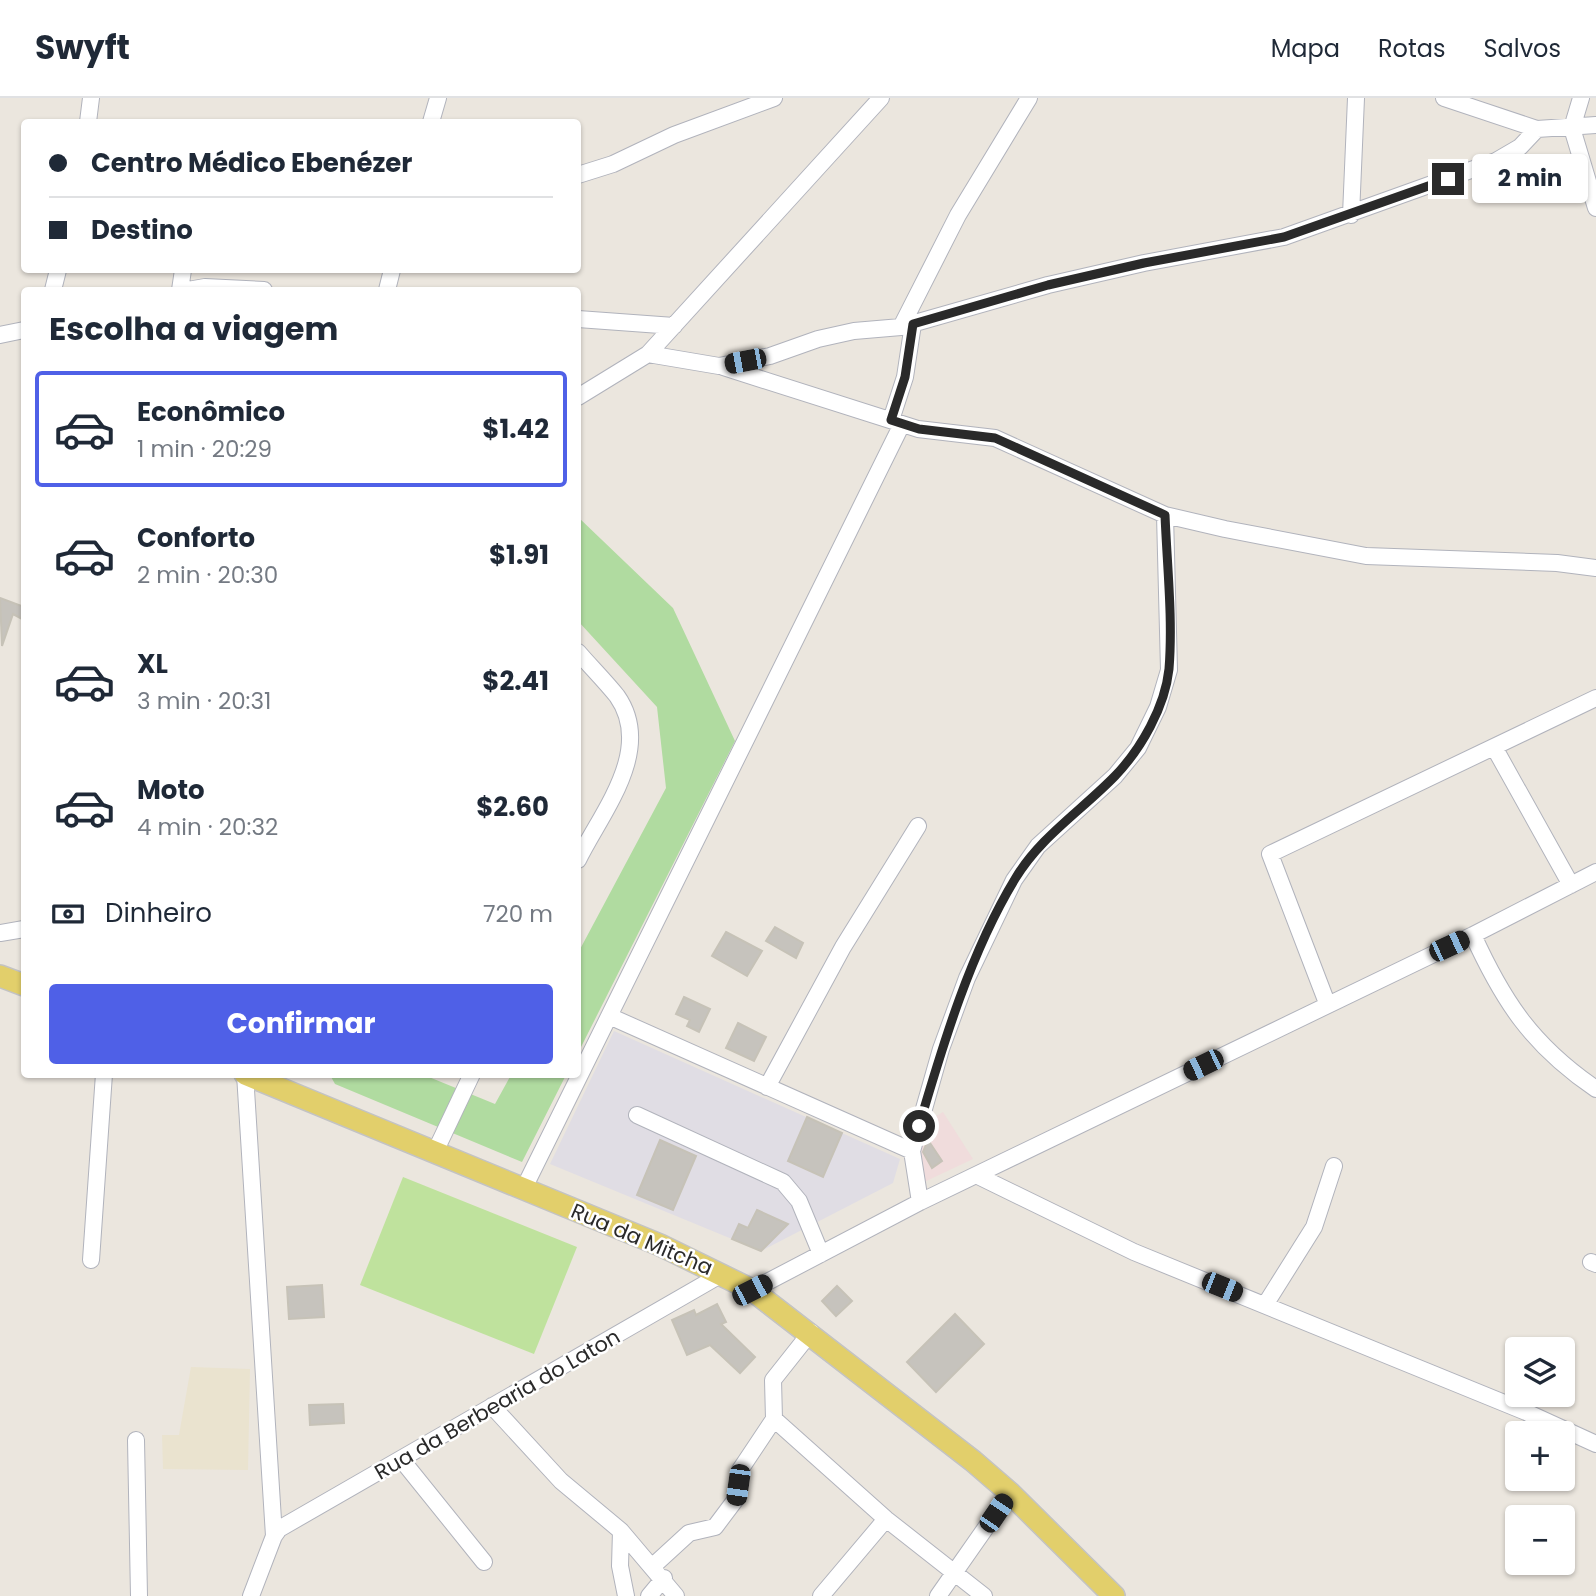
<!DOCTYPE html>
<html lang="pt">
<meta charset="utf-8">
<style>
body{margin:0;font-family:Poppins,sans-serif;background:#f2f2f3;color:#1f2937;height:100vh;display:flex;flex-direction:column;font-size:26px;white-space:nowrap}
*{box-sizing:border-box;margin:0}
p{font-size:23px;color:#747a83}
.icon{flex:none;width:38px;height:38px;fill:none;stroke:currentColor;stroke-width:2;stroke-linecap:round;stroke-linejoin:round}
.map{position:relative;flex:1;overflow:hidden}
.drawer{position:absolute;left:21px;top:189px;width:560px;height:791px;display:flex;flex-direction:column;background:#fff;border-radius:7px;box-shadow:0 2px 5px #0004}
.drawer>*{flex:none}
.banner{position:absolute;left:21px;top:21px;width:560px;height:154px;border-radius:7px;box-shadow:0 2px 5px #0004;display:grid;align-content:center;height:154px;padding:0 28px;background:#fff}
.controls{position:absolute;left:1505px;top:1239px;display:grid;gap:14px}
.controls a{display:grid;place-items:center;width:70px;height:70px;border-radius:7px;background:#fff;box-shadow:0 2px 5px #0004;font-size:35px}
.end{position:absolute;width:32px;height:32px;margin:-16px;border:9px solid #2a2a2a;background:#fff;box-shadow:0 0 0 4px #fff}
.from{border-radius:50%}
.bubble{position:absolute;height:49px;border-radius:7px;background:#fff;box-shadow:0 2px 5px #0004;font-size:23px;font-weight:700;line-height:49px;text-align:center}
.car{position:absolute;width:21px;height:42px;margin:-21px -10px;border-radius:9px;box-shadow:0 0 5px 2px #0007;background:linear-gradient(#222 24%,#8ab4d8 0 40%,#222 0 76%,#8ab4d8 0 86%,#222 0)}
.banner b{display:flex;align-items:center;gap:24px;height:66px;font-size:26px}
.banner b+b{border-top:2px solid #e0e1e3}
.banner i{width:18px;height:18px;background:#1f2937}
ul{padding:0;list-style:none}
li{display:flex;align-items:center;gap:21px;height:116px;margin:0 14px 10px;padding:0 14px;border:4px solid transparent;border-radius:7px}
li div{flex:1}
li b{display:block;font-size:26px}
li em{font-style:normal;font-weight:700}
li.current{border-color:#4f60e7}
li>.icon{width:63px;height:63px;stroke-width:1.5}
h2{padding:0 28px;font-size:32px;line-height:84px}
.pay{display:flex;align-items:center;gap:18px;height:77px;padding:0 28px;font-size:26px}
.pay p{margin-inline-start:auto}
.button{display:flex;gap:14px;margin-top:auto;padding:14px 28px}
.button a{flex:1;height:80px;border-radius:7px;background:#4f60e7;color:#fff;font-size:28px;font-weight:700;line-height:80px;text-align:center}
header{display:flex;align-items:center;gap:42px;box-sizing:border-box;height:98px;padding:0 35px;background:#fff;border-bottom:2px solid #e0e1e3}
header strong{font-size:33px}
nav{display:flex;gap:38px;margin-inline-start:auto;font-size:24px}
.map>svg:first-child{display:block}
</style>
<header>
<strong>Swyft</strong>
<nav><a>Mapa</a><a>Rotas</a><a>Salvos</a></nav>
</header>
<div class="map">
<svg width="1596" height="1498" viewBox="0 0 1596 1498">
<rect width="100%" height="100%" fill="#ebe6de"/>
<path fill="#e0dde4" d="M614,933L900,1061L893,1085L761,1153L550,1066Z"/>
<path fill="#eae3cf" d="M191,1269L250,1271L248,1372L163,1371L162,1337H179Z"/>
<path fill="#f0dcdc" d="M943,1014L973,1061L922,1085L912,1053L919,1028Z"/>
<path fill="#b0dba0" d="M578,419L673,510L735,643L578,955V855L666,690L657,609L578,523Z
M330,977H424L495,1006L511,977H566L522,1064L335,986Z"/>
<path fill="#bfe29d" d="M403,1079L577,1149L534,1256L360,1187Z"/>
<path fill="#c6c3bd" stroke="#c6c2b7" stroke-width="2" d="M0,500L24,509V522L13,516L2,548Z
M775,829L803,845L796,860L766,843Z
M726,834L762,853L747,878L712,858Z
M684,899L710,911L699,934L687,928L690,922L676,916Z
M738,925L766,939L754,963L726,950Z
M807,1019L842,1035L823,1079L788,1063Z
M660,1042L696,1058L673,1112L637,1097Z
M928,1042L942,1063L932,1070L923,1054Z
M757,1112L788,1126L761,1153L732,1141L739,1126L748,1130Z
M322,1187L324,1219L289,1221L287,1189Z
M837,1188L852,1203L836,1218L822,1203Z
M717,1206L726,1224L721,1226L755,1259L740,1275L710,1247L687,1257L672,1222L694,1212L696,1217Z
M955,1216L984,1246L936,1294L907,1264Z
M343,1306L344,1325L310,1327L309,1307Z"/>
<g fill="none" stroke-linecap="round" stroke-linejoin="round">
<g stroke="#b1b3bc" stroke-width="18">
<path id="minor" d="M1444,0L1537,31L1596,27
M1581,0L1572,30L1596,110
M88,24L91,0
M431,24L438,0
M578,77L613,66L674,37L774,0
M1351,117L1356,0
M53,192L58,172
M180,192L183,172
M188,192L205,189L264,192
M387,192L392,172
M578,221L674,228
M901,229L958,117L1029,0
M0,237L24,232
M648,256L719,268L770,258L818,241L854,233L901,229L1048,187L1144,165L1284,139L1496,63L1520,49L1537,31
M723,269L918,331L995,340L1165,417L1225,431L1366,458L1557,465L1596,470
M578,299L648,256L881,0
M891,322L905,279L913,226
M578,554C590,568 605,583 617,598C655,652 601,715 578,762
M1494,649L1571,787
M0,835L24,831
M1473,837C1504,905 1533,948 1596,991
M1327,905L1270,756L1596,600
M609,918L912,1053
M245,976L274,1438L251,1498
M767,989L843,849L918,728
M637,1017L783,1084L799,1103L821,1156
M435,1054L472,976
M978,1078L1134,1154L1526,1314L1596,1346
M524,1090L902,326
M920,1104L912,1053L941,951L967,880L1014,782L1038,748L1115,678L1138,650L1158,609L1169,572L1165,417
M91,1162L104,976
M1591,1164L1596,1166
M752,1192L920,1104L1473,837L1596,774
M1265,1207L1314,1129L1334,1068
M492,1308L561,1383L621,1433L676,1498
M774,1321L886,1421L984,1498
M136,1342L139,1498
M401,1361L484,1464
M621,1433L620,1468L626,1498
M274,1438L279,1431L722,1176
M653,1468L689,1435L715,1429L736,1401L740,1372L774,1321L773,1282L811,1234
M649,1498L664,1480
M821,1498L886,1421
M938,1498L1010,1395"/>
</g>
<g stroke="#c3c3c3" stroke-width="24">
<path id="major" d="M0,878L24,887
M245,976L660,1147L752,1192L973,1363L1010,1395L1114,1498"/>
</g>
<use href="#minor" stroke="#fff" stroke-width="16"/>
<use href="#major" stroke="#e2cf6b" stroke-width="21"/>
</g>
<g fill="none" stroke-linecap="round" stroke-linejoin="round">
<path stroke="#2a2a2a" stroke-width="9" d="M919,1028C943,946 971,853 1015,781C1040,739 1081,713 1115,678C1141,651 1165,609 1169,571C1173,521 1167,467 1165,417L995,340L919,331L891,322L905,279L913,226L1048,187L1144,165L1284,139L1448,81"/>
</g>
<g text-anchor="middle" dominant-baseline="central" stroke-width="5" stroke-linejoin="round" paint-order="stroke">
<g font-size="21" fill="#2a2a2a" stroke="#fff">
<text transform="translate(642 1141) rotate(23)">Rua da Mitcha</text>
<text transform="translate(497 1306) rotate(-30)">Rua da Berbearia do Laton</text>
</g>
</g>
</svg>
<div class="controls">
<a><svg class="icon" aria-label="layers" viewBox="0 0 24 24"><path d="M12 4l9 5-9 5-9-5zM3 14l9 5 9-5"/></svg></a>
<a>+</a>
<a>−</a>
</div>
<i class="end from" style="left:919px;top:1028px"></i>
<i class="end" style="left:1448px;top:81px"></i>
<div class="bubble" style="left:1472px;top:56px;width:116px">2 min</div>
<i class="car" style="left:745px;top:263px;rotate:259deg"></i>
<i class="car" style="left:1449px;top:848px;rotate:65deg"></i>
<i class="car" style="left:1203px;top:967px;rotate:244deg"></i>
<i class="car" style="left:1222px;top:1189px;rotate:112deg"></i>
<i class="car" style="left:752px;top:1192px;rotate:63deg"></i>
<i class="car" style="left:738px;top:1387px;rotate:188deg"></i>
<i class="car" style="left:996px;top:1415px;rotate:34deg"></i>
<div class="banner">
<b><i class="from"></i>Centro Médico Ebenézer</b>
<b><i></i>Destino</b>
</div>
<section class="drawer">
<h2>Escolha a viagem</h2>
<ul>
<li class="current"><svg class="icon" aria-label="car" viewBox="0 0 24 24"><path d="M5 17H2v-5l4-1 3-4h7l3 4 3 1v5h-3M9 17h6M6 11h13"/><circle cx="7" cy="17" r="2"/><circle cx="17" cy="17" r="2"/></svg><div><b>Econômico</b><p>1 min · 20:29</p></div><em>$1.42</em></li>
<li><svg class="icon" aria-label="car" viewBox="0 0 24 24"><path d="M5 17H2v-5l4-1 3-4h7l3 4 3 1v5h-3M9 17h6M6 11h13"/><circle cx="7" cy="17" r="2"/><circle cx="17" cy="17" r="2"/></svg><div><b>Conforto</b><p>2 min · 20:30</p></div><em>$1.91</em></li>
<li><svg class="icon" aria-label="car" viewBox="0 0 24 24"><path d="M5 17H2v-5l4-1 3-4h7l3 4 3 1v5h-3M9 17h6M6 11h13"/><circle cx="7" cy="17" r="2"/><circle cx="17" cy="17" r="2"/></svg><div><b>XL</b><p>3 min · 20:31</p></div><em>$2.41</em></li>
<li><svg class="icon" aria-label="car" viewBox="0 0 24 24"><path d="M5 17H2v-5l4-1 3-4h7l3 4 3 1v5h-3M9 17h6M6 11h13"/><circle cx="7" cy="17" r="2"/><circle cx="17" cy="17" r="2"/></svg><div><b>Moto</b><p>4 min · 20:32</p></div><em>$2.60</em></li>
</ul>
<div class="pay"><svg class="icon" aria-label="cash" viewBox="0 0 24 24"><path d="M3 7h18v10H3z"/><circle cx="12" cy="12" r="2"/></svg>Dinheiro<p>720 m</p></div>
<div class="button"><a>Confirmar</a></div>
</section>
</div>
